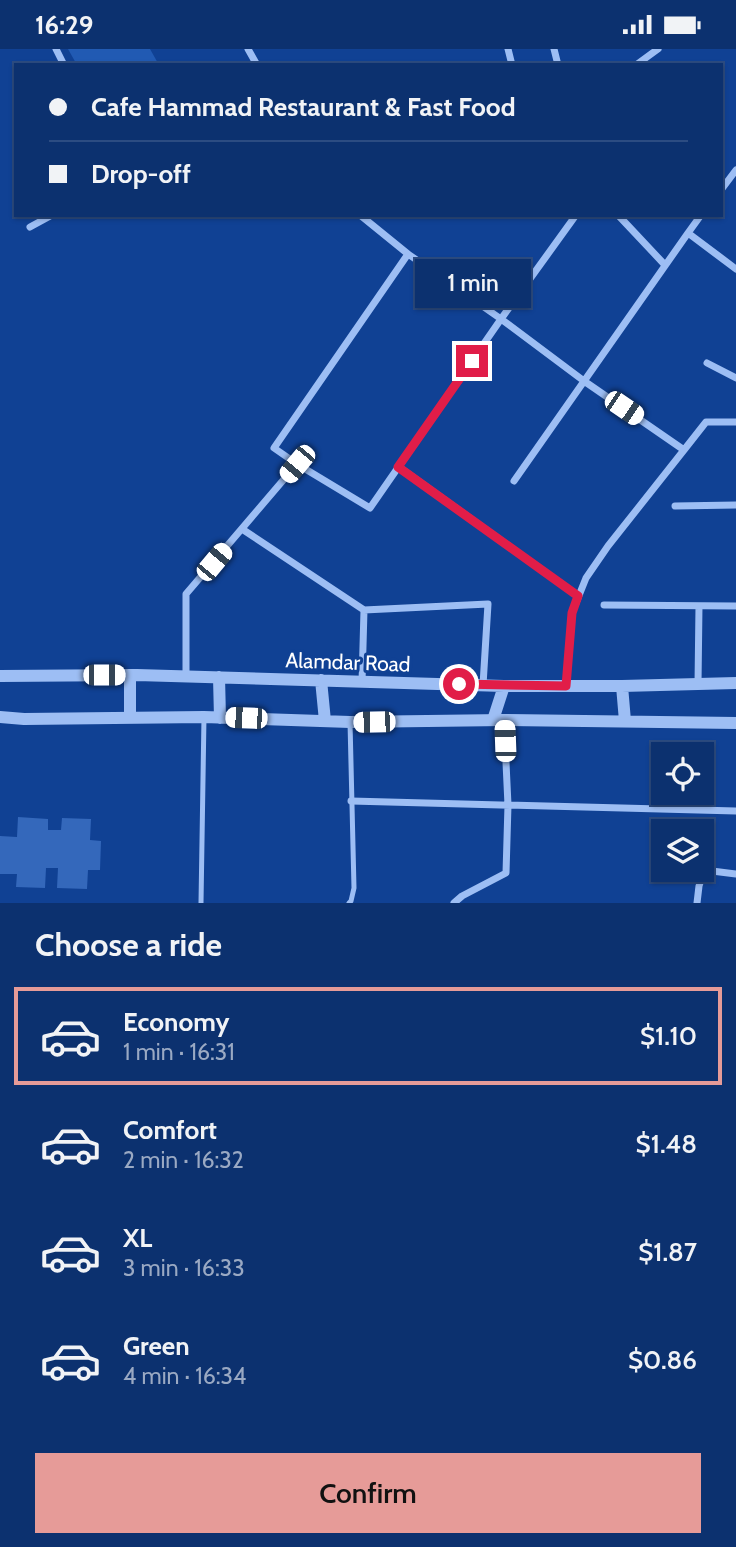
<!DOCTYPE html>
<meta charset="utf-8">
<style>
body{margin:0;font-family:Cabin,sans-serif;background:#153974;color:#f1f3f6;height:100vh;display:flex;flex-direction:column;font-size:26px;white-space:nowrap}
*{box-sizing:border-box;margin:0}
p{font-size:23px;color:#9aa9c3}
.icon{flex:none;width:38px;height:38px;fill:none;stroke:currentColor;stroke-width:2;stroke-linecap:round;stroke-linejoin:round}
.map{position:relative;height:854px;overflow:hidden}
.sheet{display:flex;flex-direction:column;background:#0c316f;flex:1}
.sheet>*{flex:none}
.banner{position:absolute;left:14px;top:14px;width:709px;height:154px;border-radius:0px;box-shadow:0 2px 5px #0004,0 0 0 2px #2c4c82;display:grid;align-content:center;height:154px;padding:0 35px;background:#0c316f}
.tools{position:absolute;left:651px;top:693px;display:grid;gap:14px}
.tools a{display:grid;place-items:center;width:63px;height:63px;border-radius:0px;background:#0c316f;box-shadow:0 2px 5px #0004,0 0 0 2px #2c4c82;font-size:35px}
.end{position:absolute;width:32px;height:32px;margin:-16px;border:9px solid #e11d48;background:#fff;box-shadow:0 0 0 4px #fff}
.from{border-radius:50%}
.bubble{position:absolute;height:49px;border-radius:0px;background:#0c316f;box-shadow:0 2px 5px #0004,0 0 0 2px #2c4c82;font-size:23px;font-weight:600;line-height:49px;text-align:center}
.car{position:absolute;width:21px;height:42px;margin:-21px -10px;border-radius:9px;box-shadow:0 0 5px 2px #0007;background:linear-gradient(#fff 24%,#345 0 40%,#fff 0 76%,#345 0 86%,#fff 0)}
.banner b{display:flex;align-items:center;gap:24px;height:66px;font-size:26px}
.banner b+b{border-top:2px solid #2c4c82}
.banner i{width:18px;height:18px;background:#f1f3f6}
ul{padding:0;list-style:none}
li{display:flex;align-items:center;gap:21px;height:98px;margin:0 14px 10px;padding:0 21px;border:4px solid transparent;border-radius:0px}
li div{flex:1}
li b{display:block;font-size:26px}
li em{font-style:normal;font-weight:600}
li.selected{border-color:#e69b98}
li>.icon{width:63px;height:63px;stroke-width:1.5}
h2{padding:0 35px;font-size:32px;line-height:84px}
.cta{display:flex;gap:14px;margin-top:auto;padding:14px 35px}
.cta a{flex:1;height:80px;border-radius:0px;background:#e69b98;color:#111;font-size:28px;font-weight:600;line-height:80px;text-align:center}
.status{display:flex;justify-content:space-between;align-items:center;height:49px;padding:0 35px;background:#0c316f;direction:ltr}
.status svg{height:19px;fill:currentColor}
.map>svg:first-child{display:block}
</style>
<div class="status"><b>16:29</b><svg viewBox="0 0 49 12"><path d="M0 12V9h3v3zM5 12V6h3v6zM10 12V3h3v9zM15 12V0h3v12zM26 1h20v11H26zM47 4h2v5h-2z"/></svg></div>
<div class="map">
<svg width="736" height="854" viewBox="0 0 736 854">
<rect width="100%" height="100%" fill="#104194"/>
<path fill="#215ab3" d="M68,0H150L159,16H77Z"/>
<path fill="#3468bb" d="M18,768L48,770V781H61L62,769L91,770L90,791L101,792L100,821H88L87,840L57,839L58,819H46L45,839L16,838L17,825H0V787L17,788Z"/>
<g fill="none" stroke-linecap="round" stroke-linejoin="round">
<path stroke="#9dbef4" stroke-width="5" d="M201,854L204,668
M349,854L351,852L354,839L350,673"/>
<path stroke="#9dbef4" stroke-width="7" d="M56,0L64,16
M248,0L257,16
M508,0L512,16
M554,0L558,16
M636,16L658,0
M721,141L736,121
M360,166L408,205L501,270L584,332L684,401L608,497L586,529L572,564L566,637
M618,166L665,216
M30,178L52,166
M688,184L701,166
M408,205L274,399L297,415L370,459L501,270L576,166
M707,314L736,329
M684,401L706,373H736
M399,418L578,547
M514,432L688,184L736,220
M675,457L736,456
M242,480L364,561L488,555L483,636
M604,556L736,557
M186,627V545L297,415
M362,633L364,561
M698,635L699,557
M351,752L736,762
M454,854L462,847L506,824L508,756L504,671
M697,854L699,837L703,825L712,822L736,825"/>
<path stroke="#9dbef4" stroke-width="12" d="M0,627L137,626L504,637H622L736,634
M219,628L220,669
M321,631L325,672
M622,637L625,672
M0,668L24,670L204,668L350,673L504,671L736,674
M130,669V626
M493,671L504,637"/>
</g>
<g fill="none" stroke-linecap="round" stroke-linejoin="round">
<path stroke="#e11d48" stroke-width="9" d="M459,635L566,637L572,564L578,547L398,418L472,312"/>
</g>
<g text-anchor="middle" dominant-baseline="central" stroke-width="6" stroke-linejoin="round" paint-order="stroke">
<g font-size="21" fill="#fff" stroke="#104194">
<text transform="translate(348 613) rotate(2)">Alamdar Road</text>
</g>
</g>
</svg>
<div class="tools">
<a><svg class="icon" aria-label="locate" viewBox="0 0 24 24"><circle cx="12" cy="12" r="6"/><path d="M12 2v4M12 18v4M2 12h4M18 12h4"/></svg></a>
<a><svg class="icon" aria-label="layers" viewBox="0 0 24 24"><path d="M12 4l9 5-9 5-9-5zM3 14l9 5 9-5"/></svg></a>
</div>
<i class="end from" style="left:459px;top:635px"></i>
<i class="end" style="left:472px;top:312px"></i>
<div class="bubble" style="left:415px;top:210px;width:116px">1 min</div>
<i class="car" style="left:624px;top:359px;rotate:124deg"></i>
<i class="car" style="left:297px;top:415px;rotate:220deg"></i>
<i class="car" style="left:214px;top:513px;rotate:40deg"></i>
<i class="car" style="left:104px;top:626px;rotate:90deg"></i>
<i class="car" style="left:246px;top:669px;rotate:272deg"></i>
<i class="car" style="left:374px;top:673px;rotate:269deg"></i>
<i class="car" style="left:505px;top:692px;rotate:358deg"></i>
<div class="banner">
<b><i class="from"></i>Cafe Hammad Restaurant &amp; Fast Food</b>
<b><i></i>Drop-off</b>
</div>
</div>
<section class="sheet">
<h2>Choose a ride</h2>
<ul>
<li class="selected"><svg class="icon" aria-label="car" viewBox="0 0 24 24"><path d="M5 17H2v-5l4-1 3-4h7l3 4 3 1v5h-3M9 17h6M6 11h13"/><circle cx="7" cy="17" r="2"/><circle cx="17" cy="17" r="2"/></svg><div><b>Economy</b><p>1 min · 16:31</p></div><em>$1.10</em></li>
<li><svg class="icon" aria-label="car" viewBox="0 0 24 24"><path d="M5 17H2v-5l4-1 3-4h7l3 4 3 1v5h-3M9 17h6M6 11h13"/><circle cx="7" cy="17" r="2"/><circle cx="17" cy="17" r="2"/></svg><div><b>Comfort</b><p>2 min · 16:32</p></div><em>$1.48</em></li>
<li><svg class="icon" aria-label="car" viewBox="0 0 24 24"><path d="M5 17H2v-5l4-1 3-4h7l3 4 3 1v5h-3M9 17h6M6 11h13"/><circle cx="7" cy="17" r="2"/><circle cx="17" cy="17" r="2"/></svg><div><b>XL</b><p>3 min · 16:33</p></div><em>$1.87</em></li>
<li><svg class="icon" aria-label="car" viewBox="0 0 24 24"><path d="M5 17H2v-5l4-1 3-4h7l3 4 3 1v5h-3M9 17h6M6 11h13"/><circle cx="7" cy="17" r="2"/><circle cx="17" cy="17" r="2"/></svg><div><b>Green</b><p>4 min · 16:34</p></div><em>$0.86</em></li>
</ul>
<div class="cta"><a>Confirm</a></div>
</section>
